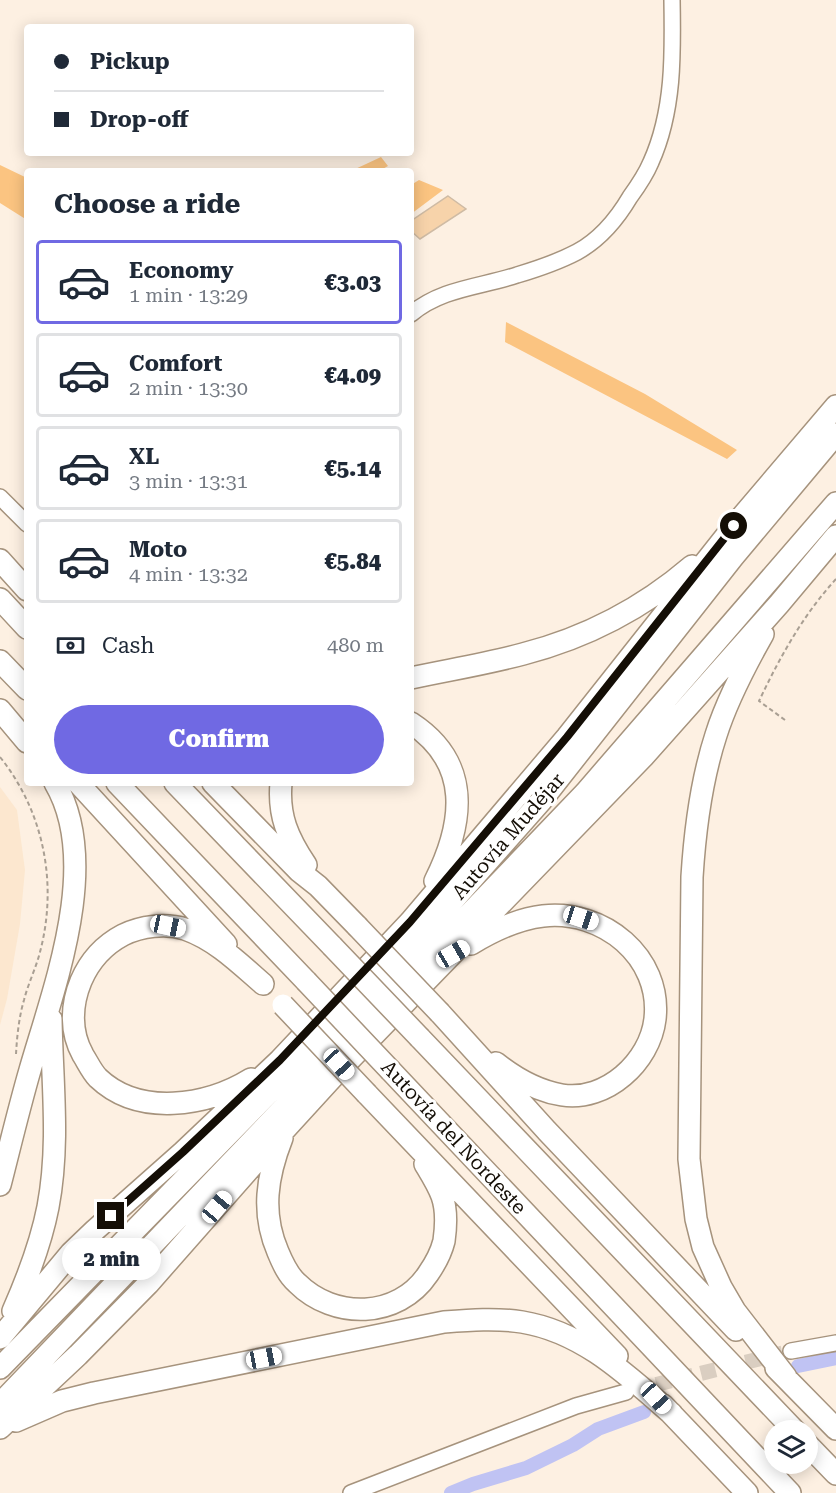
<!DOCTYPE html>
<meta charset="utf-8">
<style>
body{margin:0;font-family:"Roboto Serif",serif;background:#f6f6f7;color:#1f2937;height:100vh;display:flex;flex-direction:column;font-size:22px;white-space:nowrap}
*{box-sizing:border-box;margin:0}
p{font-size:20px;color:#747a83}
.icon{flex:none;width:33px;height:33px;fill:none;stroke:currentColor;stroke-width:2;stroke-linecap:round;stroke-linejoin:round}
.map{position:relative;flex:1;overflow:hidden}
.panel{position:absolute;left:24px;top:168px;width:390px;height:618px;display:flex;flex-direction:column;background:#fff;border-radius:6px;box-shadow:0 3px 15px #0003}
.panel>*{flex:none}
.banner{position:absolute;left:24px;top:24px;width:390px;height:132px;border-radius:6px;box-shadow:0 3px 15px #0003;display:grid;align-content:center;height:132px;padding:0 30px;background:#fff}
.controls{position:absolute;left:764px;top:1420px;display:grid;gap:12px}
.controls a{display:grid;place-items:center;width:54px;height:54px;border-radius:50%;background:#fff;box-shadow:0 3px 15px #0003;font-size:30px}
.end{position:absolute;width:27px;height:27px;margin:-14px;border:8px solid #140e06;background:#fff;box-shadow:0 0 0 3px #fff}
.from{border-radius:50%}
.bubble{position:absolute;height:42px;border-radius:21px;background:#fff;box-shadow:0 3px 15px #0003;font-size:20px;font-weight:800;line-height:42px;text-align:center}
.car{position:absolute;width:18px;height:36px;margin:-18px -9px;border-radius:8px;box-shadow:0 0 4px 2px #0007;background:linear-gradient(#fff 24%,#345 0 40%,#fff 0 76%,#345 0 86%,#fff 0)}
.banner b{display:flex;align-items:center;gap:21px;height:57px;font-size:22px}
.banner b+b{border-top:2px solid #e0e1e3}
.banner i{width:15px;height:15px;background:#1f2937}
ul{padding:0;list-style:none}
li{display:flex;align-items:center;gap:18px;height:84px;margin:0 12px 9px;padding:0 18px;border:3px solid #e0e1e3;border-radius:6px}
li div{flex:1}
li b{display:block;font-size:22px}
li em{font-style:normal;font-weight:800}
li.on{border-color:#7069e3}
li>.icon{width:54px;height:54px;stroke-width:1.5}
h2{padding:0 30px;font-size:27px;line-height:72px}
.pay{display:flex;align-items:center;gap:15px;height:66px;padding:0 30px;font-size:22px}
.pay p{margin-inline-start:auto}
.button{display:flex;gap:12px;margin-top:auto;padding:12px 30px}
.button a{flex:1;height:69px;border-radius:36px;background:#7069e3;color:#fff;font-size:24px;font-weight:800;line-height:69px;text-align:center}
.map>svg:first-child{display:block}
</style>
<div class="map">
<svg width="836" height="1493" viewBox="0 0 836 1493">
<rect width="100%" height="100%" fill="#fdf0e2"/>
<path fill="#fce7cf" d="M0,787L17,810L25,870L20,924L7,999L0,1025Z"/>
<path fill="#fbc481" d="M381,157L388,166L379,171H351Z
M0,165L27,178V220L0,203Z
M419,180L443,190L411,214V185Z
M506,322L645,394L737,450L727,459L505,342Z"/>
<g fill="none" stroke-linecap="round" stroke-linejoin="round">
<path stroke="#c0c3f3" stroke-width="14" d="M798,1366L836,1358
M451,1493L473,1484L526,1468L573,1445L598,1429L644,1412"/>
</g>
<path fill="#f7d3aa" stroke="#cfbba4" stroke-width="1.5" d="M448,196L466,209L420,239L411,231V221Z"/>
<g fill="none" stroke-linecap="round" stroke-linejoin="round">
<path stroke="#dacec1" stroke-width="15" stroke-dasharray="15 8" stroke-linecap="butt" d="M634,1390L791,1351"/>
<g stroke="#a6937d" stroke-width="18">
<path id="minor" d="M411,314C442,288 481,287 517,275C537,269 558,262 577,252C599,240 617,219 630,197C638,186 646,174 651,162C674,111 673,54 672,0
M0,497L27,524
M791,1351L836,1343
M351,1493L576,1406L626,1392"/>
</g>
<g stroke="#a6937d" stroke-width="24">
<path id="highway" d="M0,560L27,590
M0,599L27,628
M763,634C745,666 727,700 716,735C701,781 695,829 692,877L689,1159L696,1219L703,1247L721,1287L735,1311L786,1377
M0,661L27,689
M411,678C448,670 486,664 523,654C585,638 643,608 692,566
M0,710L27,742
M411,723C472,763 464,823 435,881
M78,783L226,944
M117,783L306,981
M175,783L332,946
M213,783L299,871L318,886L357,926
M281,783C278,816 288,838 306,865
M471,944C494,930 517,919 543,916C603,909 662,957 655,1019C650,1062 606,1102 562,1095C538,1091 515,1078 496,1063
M440,1013L547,1131L736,1330
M420,1038L795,1431
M391,1071L790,1493
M251,1079C207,1106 139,1117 98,1078C92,1072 88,1063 83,1055C70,1032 71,1005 81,981C90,960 104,945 123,935C141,926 166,923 185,929C216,940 239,963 263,984
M367,1094L617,1356
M282,1138C267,1176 261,1213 278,1252C283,1264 288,1275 297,1283C334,1320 398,1319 428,1274C435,1264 441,1253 444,1241C446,1227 447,1210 442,1196C438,1185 431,1174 425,1164
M0,1185C10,1146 19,1108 30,1070C54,987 102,863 55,783
M13,1311C28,1277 41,1243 48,1207C60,1144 52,1081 51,1019
M0,1338L71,1253L95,1230L183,1152L280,1060L410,922L567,737L734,526L836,406
M0,1368L418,940L541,801L733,557L836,434
M776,1368L836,1429
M0,1404L585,793L836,503
M663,1405L747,1493
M16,1421L62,1401L94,1393L444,1322C470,1320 496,1318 522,1322C583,1332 627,1375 672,1414
M0,1428L78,1355L148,1284L266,1150L332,1078L643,757L779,604L836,536
M807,1444L836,1474"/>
</g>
<path stroke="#a99f93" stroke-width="2" stroke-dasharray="4.5 3" stroke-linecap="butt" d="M785,720L759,701C780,657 803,615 836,579
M0,757C44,812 58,884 40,952C36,968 28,984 24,1000C19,1017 17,1036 16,1054"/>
<use href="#minor" stroke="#fff" stroke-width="15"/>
<use href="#highway" stroke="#fff" stroke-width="21"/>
<g stroke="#a6937d" stroke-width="24" stroke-linecap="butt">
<path id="highway-bridge" d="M357,926L440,1013
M332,946L420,1038
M306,981L391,1071
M283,1005L367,1094"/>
</g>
<use href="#highway-bridge" stroke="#fff" stroke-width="21"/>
</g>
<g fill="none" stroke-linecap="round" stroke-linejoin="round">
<path stroke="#140e06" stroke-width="8" d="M111,1216L183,1152L280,1060L410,922L567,737L734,526"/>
</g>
<g text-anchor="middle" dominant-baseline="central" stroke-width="6" stroke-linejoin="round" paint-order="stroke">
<g font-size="20" fill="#140e06" stroke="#fff">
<text transform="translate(508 836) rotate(-49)">Autovía Mudéjar</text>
<text transform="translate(454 1137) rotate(47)">Autovía del Nordeste</text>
</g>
</g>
</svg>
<div class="controls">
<a><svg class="icon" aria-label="layers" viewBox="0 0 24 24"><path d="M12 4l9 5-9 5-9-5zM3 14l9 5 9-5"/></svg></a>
</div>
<i class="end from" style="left:734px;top:526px"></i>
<i class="end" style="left:111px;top:1216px"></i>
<div class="bubble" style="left:62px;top:1238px;width:99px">2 min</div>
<i class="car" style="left:581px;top:918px;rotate:108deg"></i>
<i class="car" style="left:168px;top:926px;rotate:102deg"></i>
<i class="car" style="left:453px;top:954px;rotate:60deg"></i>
<i class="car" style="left:339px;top:1064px;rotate:137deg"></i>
<i class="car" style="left:217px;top:1207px;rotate:40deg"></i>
<i class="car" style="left:264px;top:1358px;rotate:79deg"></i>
<i class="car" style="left:656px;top:1398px;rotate:137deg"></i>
<div class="banner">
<b><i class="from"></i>Pickup</b>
<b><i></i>Drop-off</b>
</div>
<section class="panel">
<h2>Choose a ride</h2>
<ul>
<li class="on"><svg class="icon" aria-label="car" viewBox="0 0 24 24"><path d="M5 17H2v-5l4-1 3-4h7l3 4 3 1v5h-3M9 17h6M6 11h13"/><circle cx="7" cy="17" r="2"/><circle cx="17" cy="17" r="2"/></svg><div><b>Economy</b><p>1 min · 13:29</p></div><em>€3.03</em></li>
<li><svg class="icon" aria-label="car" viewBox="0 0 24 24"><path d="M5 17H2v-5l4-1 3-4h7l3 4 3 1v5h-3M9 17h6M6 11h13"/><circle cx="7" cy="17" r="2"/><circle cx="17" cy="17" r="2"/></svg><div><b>Comfort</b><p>2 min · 13:30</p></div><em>€4.09</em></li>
<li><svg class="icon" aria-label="car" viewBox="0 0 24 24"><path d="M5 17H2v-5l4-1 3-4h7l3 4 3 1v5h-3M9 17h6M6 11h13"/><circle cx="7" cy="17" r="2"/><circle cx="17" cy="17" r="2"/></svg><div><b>XL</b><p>3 min · 13:31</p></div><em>€5.14</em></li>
<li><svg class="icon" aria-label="car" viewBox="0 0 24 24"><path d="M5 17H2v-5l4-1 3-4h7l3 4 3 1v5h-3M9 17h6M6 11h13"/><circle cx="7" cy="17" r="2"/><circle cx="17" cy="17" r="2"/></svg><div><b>Moto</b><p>4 min · 13:32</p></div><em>€5.84</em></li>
</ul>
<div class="pay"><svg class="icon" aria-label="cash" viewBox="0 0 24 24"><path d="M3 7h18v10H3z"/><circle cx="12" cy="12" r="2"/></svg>Cash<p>480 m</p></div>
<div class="button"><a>Confirm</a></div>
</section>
</div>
